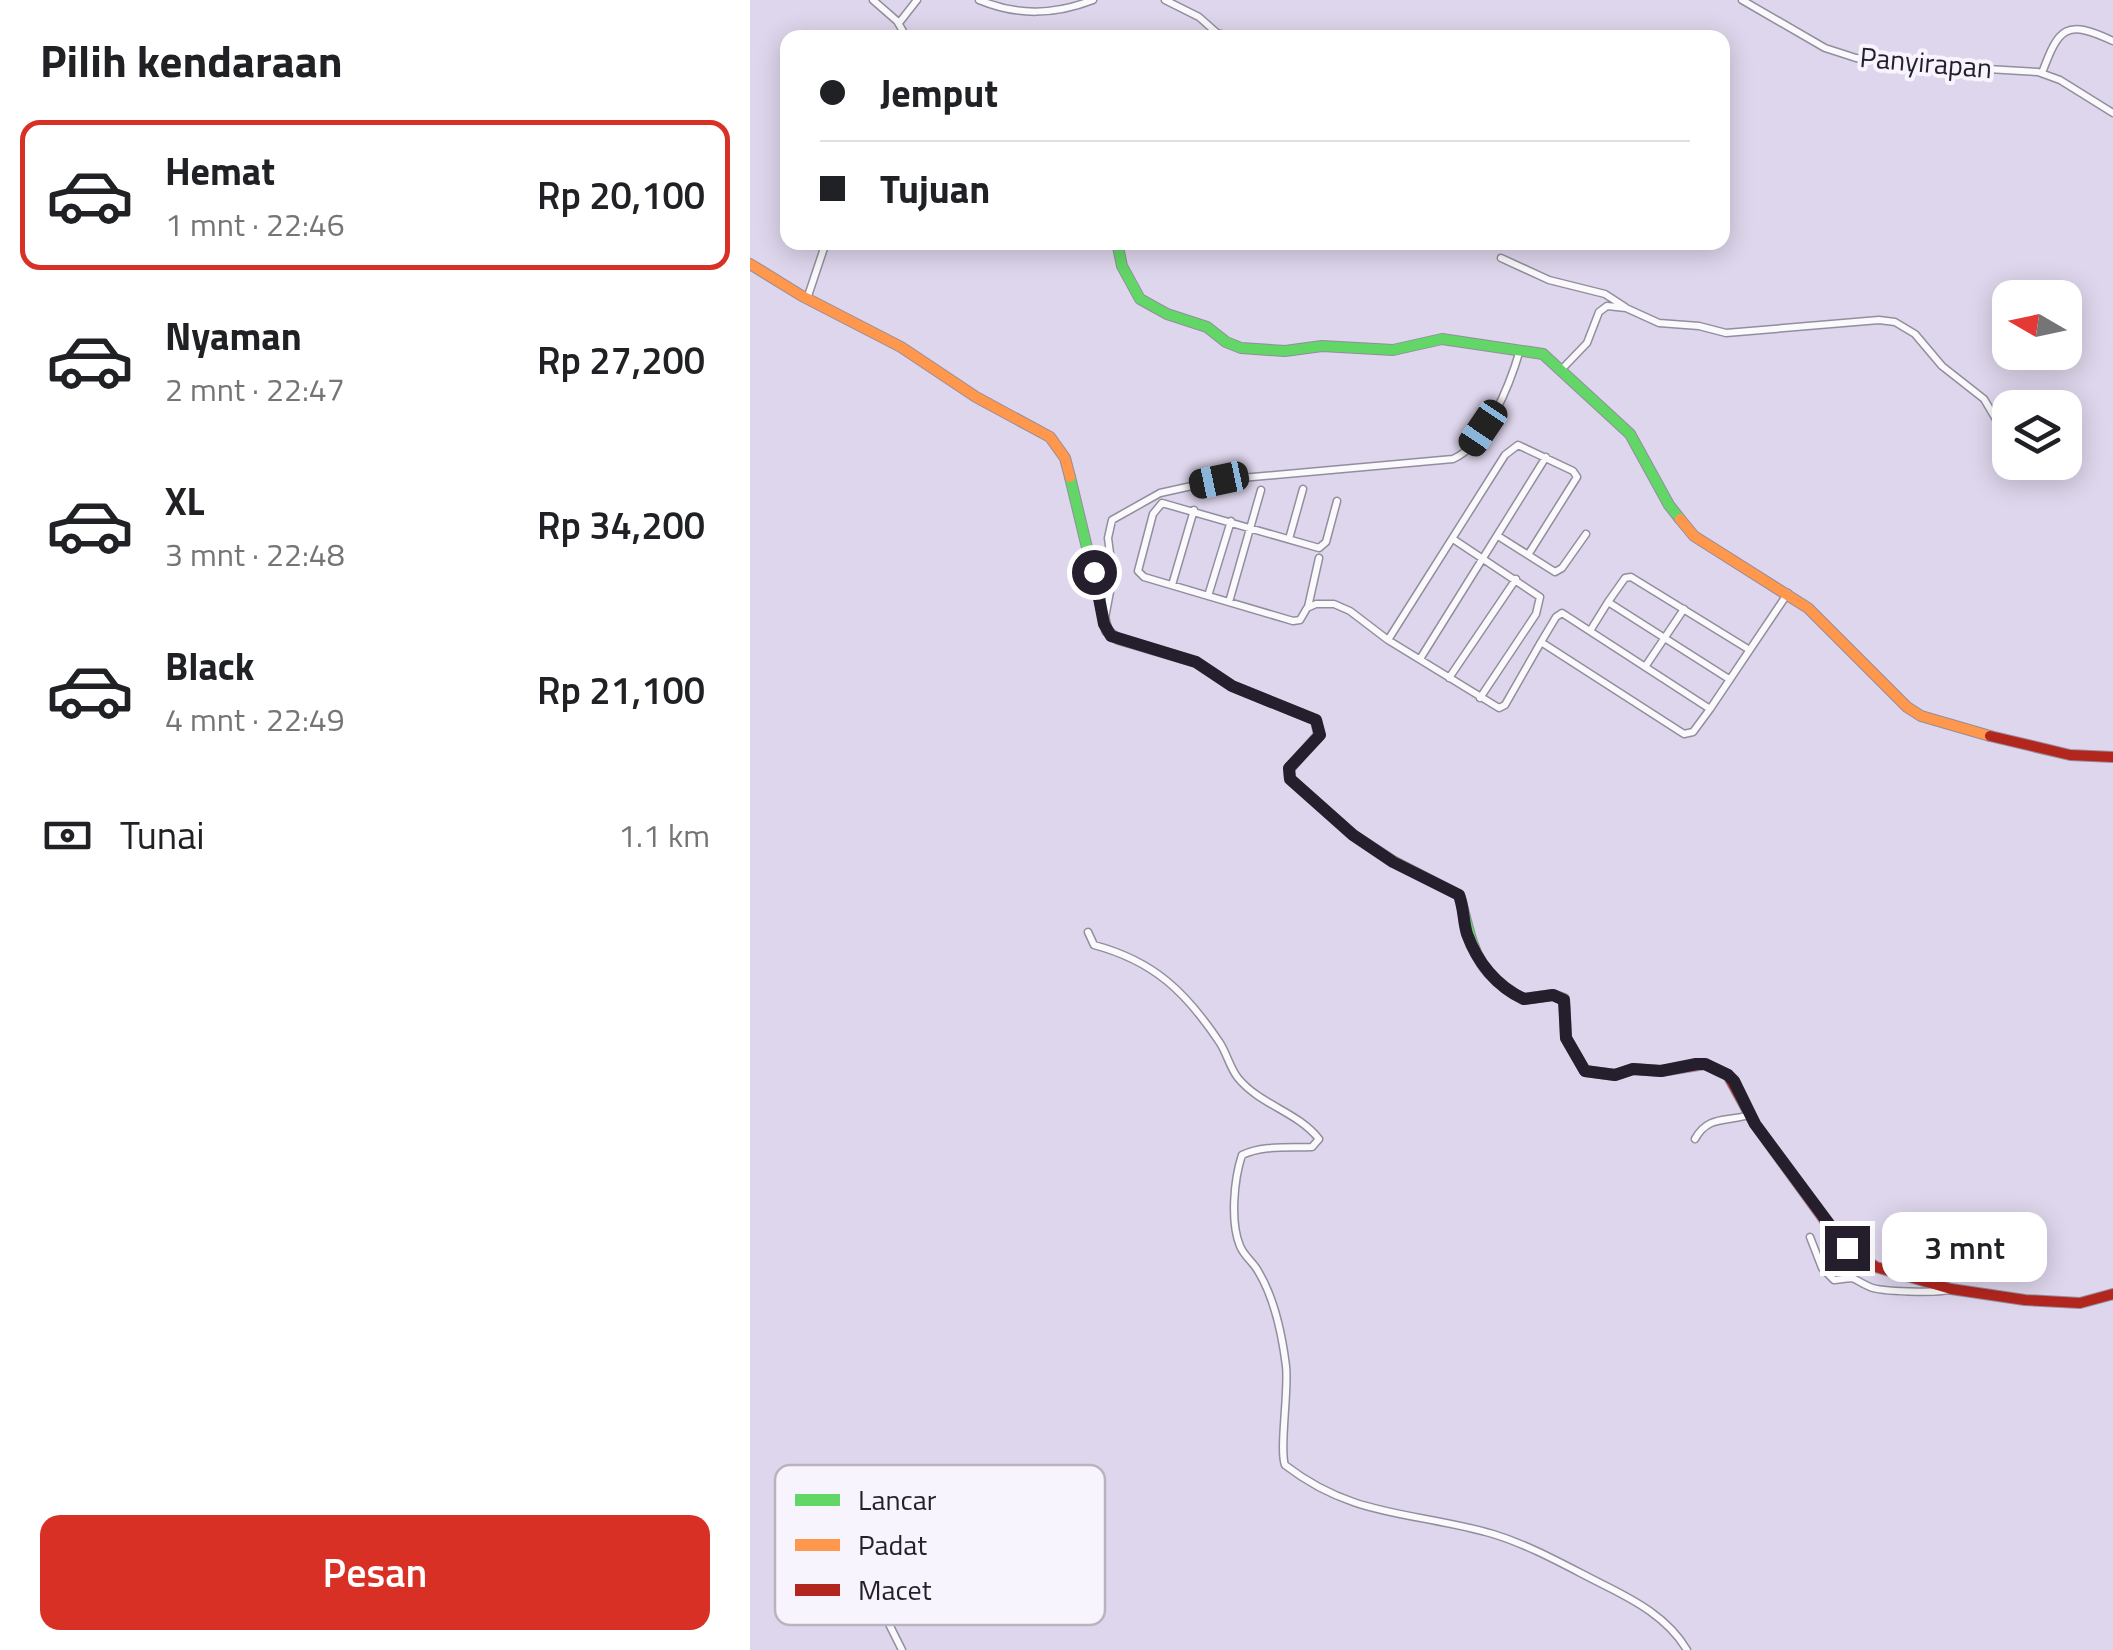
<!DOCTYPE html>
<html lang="id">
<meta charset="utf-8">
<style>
body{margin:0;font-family:"Titillium Web",sans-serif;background:#f6f6f6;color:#202124;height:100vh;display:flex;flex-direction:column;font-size:38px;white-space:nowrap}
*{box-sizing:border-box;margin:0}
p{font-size:32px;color:#757577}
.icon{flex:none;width:55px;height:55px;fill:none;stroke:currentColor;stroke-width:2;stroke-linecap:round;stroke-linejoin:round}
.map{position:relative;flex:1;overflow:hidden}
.panel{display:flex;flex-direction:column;background:#fff;width:750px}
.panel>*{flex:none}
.guide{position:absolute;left:30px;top:30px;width:950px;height:220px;border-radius:20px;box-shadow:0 5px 25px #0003;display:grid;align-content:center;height:220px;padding:0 40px;background:#fff}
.needle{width:65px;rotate:279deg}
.tools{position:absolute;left:1242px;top:280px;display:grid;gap:20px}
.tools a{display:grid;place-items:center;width:90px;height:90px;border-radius:20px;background:#fff;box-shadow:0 5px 25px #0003;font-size:50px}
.end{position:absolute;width:45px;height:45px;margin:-22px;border:12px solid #241e2d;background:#fff;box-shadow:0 0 0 5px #fff}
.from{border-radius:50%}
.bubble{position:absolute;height:70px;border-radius:20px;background:#fff;box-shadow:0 5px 25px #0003;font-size:32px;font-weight:600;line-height:70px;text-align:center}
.car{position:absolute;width:30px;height:60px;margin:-30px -15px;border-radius:12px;box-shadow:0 0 8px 2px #0007;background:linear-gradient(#222 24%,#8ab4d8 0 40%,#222 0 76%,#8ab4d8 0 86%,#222 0)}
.guide b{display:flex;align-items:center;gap:35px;height:95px;font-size:38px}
.guide b+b{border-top:2px solid #e0e0e0}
.guide i{width:25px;height:25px;background:#202124}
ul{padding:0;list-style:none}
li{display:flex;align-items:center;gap:30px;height:150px;margin:0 20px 15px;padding:0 20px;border:5px solid transparent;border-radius:20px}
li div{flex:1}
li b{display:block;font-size:38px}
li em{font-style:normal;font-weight:600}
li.current{border-color:#d93025}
li>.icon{width:90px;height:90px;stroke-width:1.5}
h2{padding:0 40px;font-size:45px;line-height:120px}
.pay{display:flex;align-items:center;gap:25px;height:110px;padding:0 40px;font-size:38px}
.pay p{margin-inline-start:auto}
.button{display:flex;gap:20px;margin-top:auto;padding:20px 40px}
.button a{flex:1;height:115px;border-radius:20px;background:#d93025;color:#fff;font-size:40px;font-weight:600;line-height:115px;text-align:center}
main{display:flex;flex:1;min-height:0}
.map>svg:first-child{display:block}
</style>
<main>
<section class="panel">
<h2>Pilih kendaraan</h2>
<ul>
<li class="current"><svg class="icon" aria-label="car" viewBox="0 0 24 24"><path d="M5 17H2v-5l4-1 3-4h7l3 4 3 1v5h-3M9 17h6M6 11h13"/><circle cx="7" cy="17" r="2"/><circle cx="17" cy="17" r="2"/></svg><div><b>Hemat</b><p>1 mnt · 22:46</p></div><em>Rp 20,100</em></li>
<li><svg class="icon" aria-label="car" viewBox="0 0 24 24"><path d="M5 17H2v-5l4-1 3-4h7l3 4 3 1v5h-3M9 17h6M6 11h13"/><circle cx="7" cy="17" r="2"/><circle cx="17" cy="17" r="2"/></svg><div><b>Nyaman</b><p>2 mnt · 22:47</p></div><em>Rp 27,200</em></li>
<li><svg class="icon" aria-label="car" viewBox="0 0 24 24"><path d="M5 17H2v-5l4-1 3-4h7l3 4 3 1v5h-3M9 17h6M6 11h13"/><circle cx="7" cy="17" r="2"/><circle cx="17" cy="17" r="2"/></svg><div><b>XL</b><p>3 mnt · 22:48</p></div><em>Rp 34,200</em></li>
<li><svg class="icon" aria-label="car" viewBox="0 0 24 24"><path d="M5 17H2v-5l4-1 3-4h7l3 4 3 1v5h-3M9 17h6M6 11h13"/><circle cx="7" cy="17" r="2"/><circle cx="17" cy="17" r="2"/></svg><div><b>Black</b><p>4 mnt · 22:49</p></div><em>Rp 21,100</em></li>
</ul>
<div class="pay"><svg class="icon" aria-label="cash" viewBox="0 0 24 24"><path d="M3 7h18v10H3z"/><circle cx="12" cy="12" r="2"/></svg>Tunai<p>1.1 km</p></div>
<div class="button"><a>Pesan</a></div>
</section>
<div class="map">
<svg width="1363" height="1650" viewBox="0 0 1363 1650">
<rect width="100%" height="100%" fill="#ded6ec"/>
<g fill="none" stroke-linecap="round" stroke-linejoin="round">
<g stroke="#938d9d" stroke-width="9">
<path id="street" d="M123,0L147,21L157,38
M229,0C268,16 304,15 343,0
M415,0L449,17L467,33L487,38
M992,0L1075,48L1106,58L1152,64L1288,72L1310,80L1363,113
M149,23L167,0
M1292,73C1309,27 1316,19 1363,41
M751,258L799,280L855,294L875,307
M57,299L76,242
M812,369L837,343L849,312L857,306L876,308L909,323L949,326L976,333L1129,320L1145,322L1165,334L1192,366L1234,399L1260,443
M587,501L576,542L569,548L412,503L403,514L388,571L394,577L543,621L550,620L557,608L566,604H584L600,611L638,640L749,708L755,705L791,642L934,734L943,732L960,709
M748,536L805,572L812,568L836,534
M539,539L553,489
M703,539L790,597L786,614L730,698
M422,585L444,510
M458,596L481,521
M479,602L511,490
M858,602L875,578L881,577L998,649
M558,607L569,558
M355,618L363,576L358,538L362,520L410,493L469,480L703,459C737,444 760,384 770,350
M840,631L858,602L979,679
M638,640L755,455L768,445L823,471L827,477L778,555
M791,642L806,617L812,613L960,709L1038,593
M670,659L796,457
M895,667L934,609
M699,678L766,579
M338,932L344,945C404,961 436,992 470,1043C477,1054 480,1068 488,1078C510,1105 548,1112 569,1139L562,1147C539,1148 513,1145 492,1155C484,1179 480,1222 490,1246C494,1256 503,1262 508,1271C525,1299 532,1334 536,1366C539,1390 529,1450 535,1465C605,1519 664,1511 743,1534C782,1546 818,1567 854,1585C886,1601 918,1618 937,1650
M945,1139C958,1115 977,1122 999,1115
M1060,1237L1072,1268L1084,1280C1110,1277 1098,1277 1120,1287C1131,1292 1187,1293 1199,1290
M137,1507L121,1588L152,1650"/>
</g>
<g stroke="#938d9d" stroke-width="12">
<path id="fast" d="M367,242L372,266L390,299L417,314L457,327L476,342L491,348L535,351L572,346L643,350L692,339L793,354L880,434L919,505L930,519
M320,477L357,631L368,639L446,662L482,686L566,720L569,735L539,769L540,779L603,835L643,861L709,895C724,945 721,970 773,999L803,995L814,999L815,1014"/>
</g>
<g stroke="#938d9d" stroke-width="12">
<path id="slow" d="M0,264L52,296L151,347L226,397L300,437L315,458L320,477
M930,519L944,536L1058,608L1157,707L1171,716L1240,736"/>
</g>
<g stroke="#938d9d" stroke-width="12">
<path id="jam" d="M1240,736L1320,755L1363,757
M815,1014L816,1038L835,1071L865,1075L883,1069L911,1071L955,1064L978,1075L1005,1124L1081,1229L1097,1248L1126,1267L1201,1289L1275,1300L1330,1303L1363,1294"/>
</g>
<use href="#street" stroke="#faf9fc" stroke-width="6"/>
<use href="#fast" stroke="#63d668" stroke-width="10"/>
<use href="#slow" stroke="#ff974d" stroke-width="10"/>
<use href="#jam" stroke="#b3261e" stroke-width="10"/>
</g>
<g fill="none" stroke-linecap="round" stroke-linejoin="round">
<path stroke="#241e2d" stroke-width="12" d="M344,572L354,624L361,636L446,662L482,686L566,720L570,735L539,768L540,779L603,835L643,862L709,895C714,908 713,921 717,934C727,962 747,987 774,999L803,995L814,1000L816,1038L835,1071L865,1075L883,1069L911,1071L946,1064H955L978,1075L984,1081L1005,1124L1097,1248"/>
</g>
<g text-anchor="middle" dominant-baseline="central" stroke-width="8" stroke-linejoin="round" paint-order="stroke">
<g font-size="28" fill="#241e2d" stroke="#f7f4fd">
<text transform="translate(1176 62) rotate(5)">Panyirapan</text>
</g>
</g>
<rect x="25" y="1465" width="330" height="160" rx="15" fill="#f7f4fd" stroke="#b8b4bf" stroke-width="2.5"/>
<rect x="45" y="1494" width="45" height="12" fill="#63d668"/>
<rect x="45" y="1539" width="45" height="12" fill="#ff974d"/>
<rect x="45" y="1584" width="45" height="12" fill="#b3261e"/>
<g font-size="28" fill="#241e2d">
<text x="108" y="1510">Lancar</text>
<text x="108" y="1555">Padat</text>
<text x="108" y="1600">Macet</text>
</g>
</svg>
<div class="tools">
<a><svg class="needle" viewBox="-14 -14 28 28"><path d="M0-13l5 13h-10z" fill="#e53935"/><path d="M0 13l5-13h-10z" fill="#757577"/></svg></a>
<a><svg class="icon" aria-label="layers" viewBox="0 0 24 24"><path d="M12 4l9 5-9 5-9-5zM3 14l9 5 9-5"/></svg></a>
</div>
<i class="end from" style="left:344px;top:572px"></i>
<i class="end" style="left:1097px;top:1248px"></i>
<div class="bubble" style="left:1132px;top:1212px;width:165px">3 mnt</div>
<i class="car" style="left:733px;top:428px;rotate:214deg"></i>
<i class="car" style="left:469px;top:480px;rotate:258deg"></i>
<div class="guide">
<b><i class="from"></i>Jemput</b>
<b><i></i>Tujuan</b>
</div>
</div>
</main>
